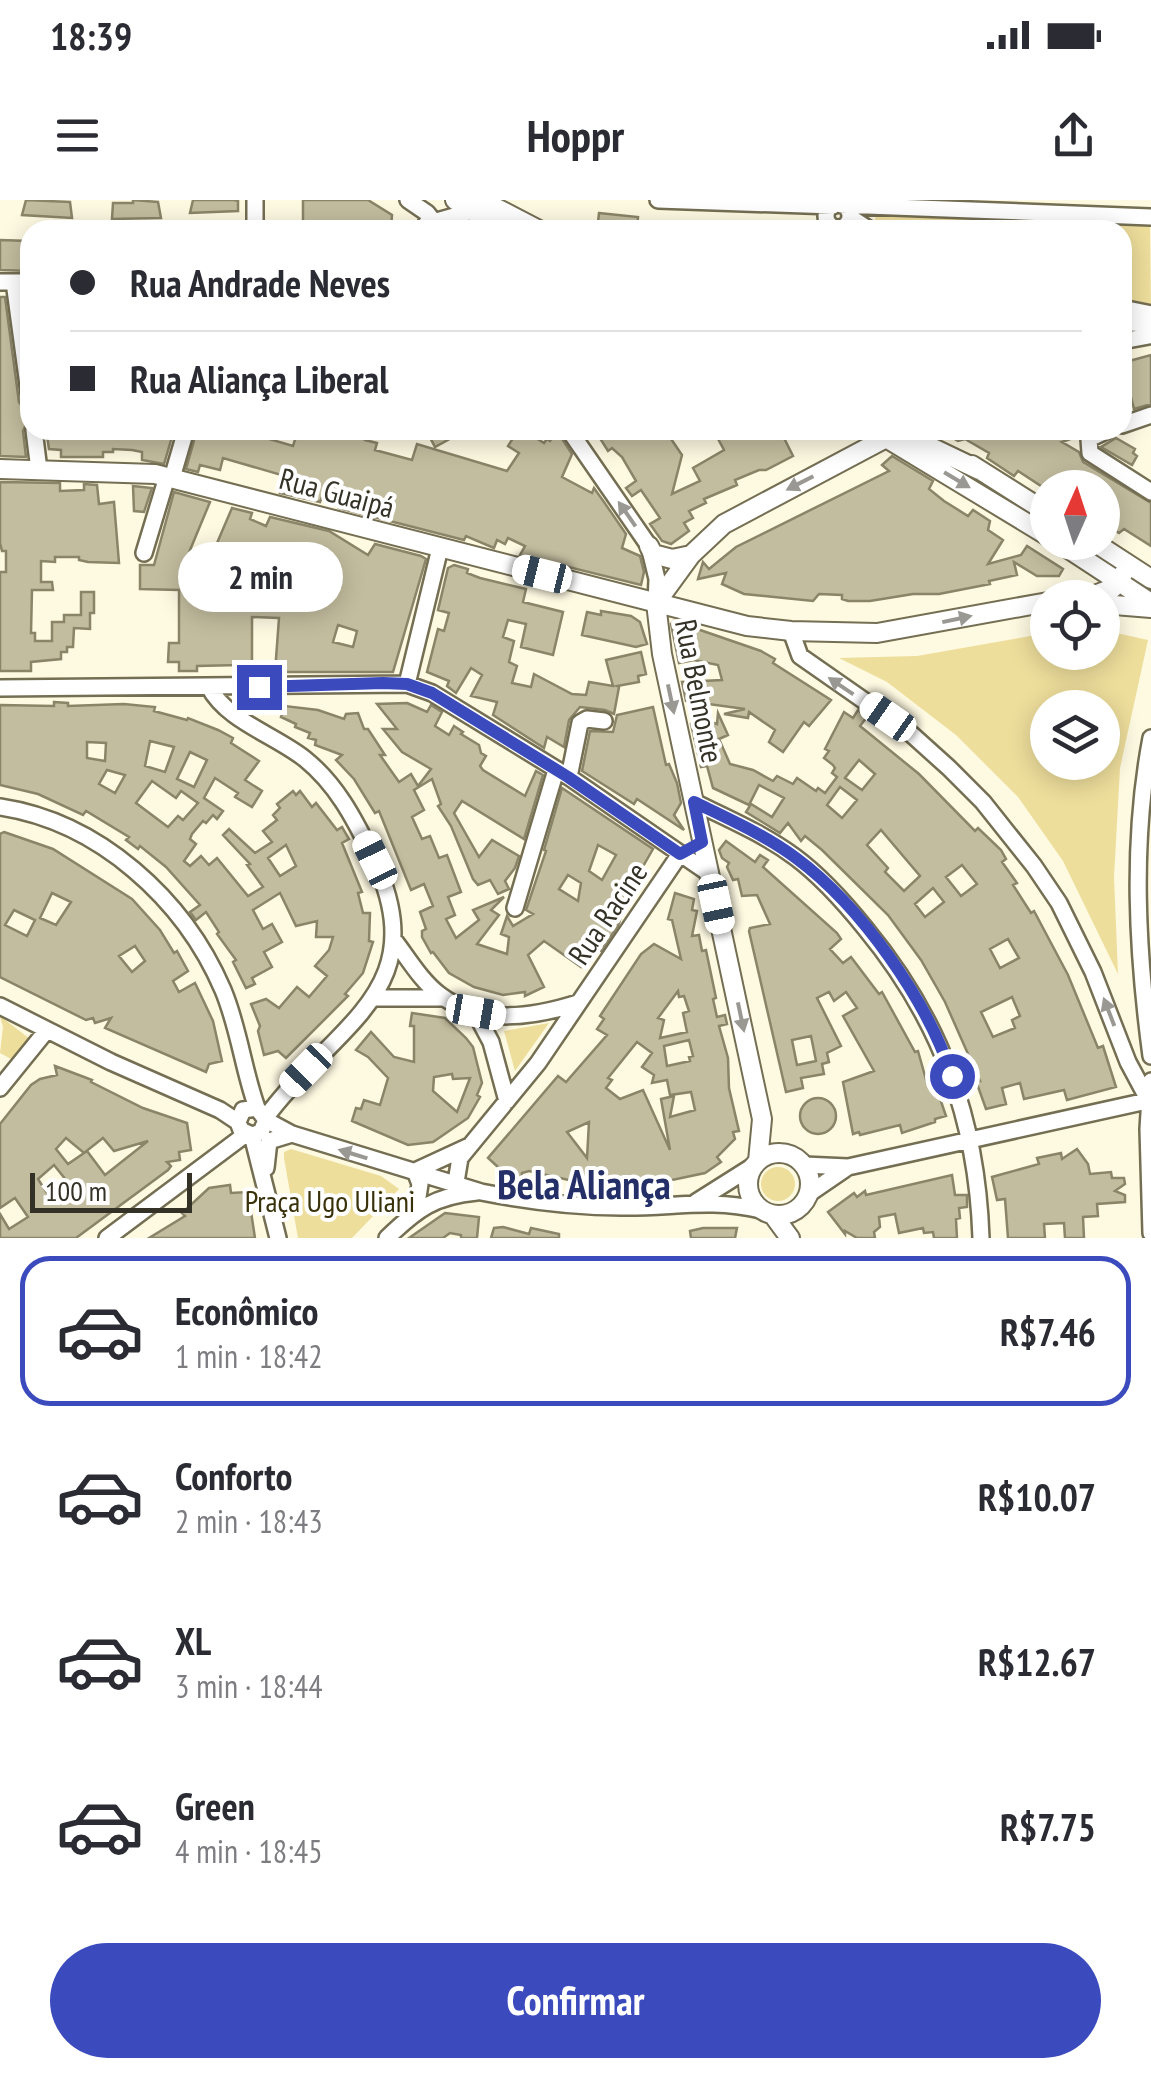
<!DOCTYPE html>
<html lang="pt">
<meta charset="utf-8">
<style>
body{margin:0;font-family:"PT Sans Narrow",sans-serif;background:#f2f2f3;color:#2b2b33;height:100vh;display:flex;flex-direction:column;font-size:38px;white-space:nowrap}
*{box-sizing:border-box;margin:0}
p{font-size:32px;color:#7c7c81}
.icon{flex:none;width:55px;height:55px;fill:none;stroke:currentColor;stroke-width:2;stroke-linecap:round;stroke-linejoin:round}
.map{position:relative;height:1038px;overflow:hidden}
.details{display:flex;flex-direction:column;background:#fff;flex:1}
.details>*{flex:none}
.top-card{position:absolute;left:20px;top:20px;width:1112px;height:220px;border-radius:30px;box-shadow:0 5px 25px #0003;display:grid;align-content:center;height:220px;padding:0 50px;background:#fff}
.needle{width:65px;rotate:3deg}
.fabs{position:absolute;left:1030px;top:270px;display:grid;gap:20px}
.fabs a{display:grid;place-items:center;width:90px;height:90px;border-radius:50%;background:#fff;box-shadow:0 5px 25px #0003;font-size:50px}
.scale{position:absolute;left:30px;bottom:25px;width:162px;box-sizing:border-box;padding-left:10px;border:5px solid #343126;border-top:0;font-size:28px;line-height:35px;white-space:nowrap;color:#343126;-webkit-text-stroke:8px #fff;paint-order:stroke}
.end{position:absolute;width:45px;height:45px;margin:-22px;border:12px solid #3b4abd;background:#fff;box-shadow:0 0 0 5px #fff}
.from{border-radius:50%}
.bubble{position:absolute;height:70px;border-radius:35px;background:#fff;box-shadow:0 5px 25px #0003;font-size:32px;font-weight:700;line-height:70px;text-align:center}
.car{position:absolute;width:30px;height:60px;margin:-30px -15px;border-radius:12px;box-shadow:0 0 8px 2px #0007;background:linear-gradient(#fff 24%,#345 0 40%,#fff 0 76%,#345 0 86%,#fff 0)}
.top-card b{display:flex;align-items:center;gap:35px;height:95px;font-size:38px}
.top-card b+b{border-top:2px solid #e1e1e2}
.top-card i{width:25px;height:25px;background:#2b2b33}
ul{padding:18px 0 0;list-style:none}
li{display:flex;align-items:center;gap:30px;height:150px;margin:0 20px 15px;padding:0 30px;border:5px solid transparent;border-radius:30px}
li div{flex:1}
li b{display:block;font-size:38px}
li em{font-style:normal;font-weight:700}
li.active{border-color:#3b4abd}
li>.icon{width:90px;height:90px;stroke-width:1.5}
.action{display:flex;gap:20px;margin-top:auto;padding:20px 50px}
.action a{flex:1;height:115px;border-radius:60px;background:#3b4abd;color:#fff;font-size:40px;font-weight:700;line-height:115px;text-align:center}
.status{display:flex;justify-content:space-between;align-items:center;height:70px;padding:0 50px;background:#fff;direction:ltr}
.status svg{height:28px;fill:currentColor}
header{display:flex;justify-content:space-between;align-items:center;height:130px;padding:0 50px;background:#fff;font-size:45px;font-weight:700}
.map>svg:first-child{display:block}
</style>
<div class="status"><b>18:39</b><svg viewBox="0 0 49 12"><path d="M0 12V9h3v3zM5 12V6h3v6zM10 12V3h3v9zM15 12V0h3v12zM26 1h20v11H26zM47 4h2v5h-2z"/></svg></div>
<header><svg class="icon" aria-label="menu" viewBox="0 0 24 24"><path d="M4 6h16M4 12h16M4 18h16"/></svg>Hoppr<svg class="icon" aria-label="share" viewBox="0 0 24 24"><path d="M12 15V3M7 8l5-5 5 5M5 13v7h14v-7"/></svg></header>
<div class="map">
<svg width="1151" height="1038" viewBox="0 0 1151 1038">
<rect width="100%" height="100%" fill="#fef9e1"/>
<path fill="#eede9c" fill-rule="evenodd" d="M877,13L1125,20L1150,26L1151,106L1123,99L1122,30H892L875,20Z
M1103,430L1148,440L1120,568L1114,677L1118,774L1063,661L1018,597L956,535L887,482L839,458L917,456L1047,433L1048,452H1102ZM1048,508H1102V562H1048Z
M0,816L30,839L13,860L0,853L3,827Z
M549,823L515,871L504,831Z
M291,949L381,976L399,989L352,1038H298L284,958V952Z
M761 984a17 17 0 1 1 34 0a17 17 0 1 1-34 0Z"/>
<path fill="#c3bd9f" stroke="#8a8468" stroke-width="2.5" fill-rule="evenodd" d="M26,0L70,2L72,18L22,15Z
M133,0L158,2L161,18L112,19L113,3H133Z
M193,0H234L238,1V11L190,13Z
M303,0H368L392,15L391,29H312V24L303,23Z
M599,13L638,17L637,29L598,22Z
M0,40L30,41V71L0,70Z
M0,97H5L19,202L25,210L27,222L23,231L26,257L0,256Z
M1151,155V204L1134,209L1122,163Z
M46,230H174L164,264L142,260V252L132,250L113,249V252H103V257H61V250L49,249Z
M197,230H239L293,246L298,230H368L365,240L377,243L375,250L412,260L417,244L507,271L519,253L508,246L518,230H533L530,234L544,243L547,239L550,241L557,231L572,254L562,277L592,293L594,288L604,302L626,334L622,348L640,356L644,372L641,385L520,355L525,346L508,338L505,344L497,340L494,348L466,336L464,340L339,308L341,302L331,299L322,297L320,302L280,293L285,276L223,258L220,270L200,265L198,272L186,269Z
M426,230H466L435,247Z
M605,230H665L682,255L672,294L700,281L693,268L724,250L716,235L726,230H780L793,256L766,270H759L735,280L737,285L704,299L706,303L689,311L693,318L684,323L689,331L671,344L662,341L650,324L660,318L641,290L632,296L626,288L636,281L622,257L612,248L608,251L598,235Z
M939,230H1039L1042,236L1055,230H1069L1073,238L1062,242L1079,252L1083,262L1151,303V346L1124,329L1119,333L1102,323V288H1044L1018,271L1014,276L987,258L989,253L965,239L958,241Z
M1116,238L1135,249L1133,253L1137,256L1132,265L1101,247Z
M892,256L933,281L929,289L944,301L968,316L973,310L990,321L988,330L1003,340L988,364L1021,355L1027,346L1063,369L1059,376H1037L1014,362L1017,375L989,381L990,384L939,394H913L870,401H848L842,399V395L819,394L813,401L744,394L722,384L726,373L698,379L703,362L709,369L736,347L889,271L882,265Z
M0,282L60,283V291L84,290V284L97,285L99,304L114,302L119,363L88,362L79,360V357H55V362L41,361V382H52L53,390H32L31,433H35V441H52V422H64V415H81V392H94V413H90V429L74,428L73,447H67V452H61V459L31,462V471H0V372H6V351H2L0,343Z
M133,286L152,288L144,312L134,311Z
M174,292L210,302L188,355L215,368L224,346L217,343L232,308L252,313L250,319L266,326L270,317L329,331L368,355L375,344L421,356L426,359L393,472H275L279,418L252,417V469L248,472H238L239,465L197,466V471H179V462H168L169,443H179V390L140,389V365H154ZM243,369L269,383V371L292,385L269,407V392L232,391ZM338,425L357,431L353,447L333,442Z
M454,365L468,369L467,373L480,378L526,389L523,402L563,412L553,455L521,447L526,424L508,420L503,437L514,441L509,462L517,466L512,483L531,487L534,474L572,494L586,495L589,482L613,486L606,460L641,452L646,474L638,476L639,482L617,486L619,487L614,514L605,510L580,507L569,520L564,547L547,537L544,548L493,515L497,502L471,496L482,475L471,468L456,493L447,486L449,481L427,472L438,429L444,431L449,413L438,410L448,368Z
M601,411L631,416L640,422L647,444L636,447L582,435L587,412L601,415Z
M674,421L761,451L775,459L773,463L831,500L809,526L804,522L783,552L769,542L775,530L749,512L748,518L724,514L745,509L686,501L682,482L722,480L718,465L694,460L679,463L671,424Z
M54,502L68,503V506L124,504L155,507L154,511L187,520L188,518L218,530L233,538L231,543L259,561L245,580L262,591L252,607L235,597L238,593L215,578L204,598L223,611L217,619L213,615L206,623L203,621L192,634L190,639L196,644L184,661L190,666L201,656L209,665L217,658L248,696L263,687L247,665L250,664L223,635L229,629L255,653L258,651L272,642L263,631L277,620L273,615L280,608L277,604L293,591L296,595L300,591L312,607L316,603L337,630L342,627L349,639L342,643L362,692L358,693L363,713H370L369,741L373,742L363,773L345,794L348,796L286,858L278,851L264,855L258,831L260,826L251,804L266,799L279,808L297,787L309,797L327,776L315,766L329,750L333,737H316L317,721L296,726L280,693L253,710L263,729L272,724L282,742L264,752L272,767L252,778L255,784L246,788L233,762L236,760L217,734L219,732L206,712L196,720L190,712L200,705L166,667L140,646L138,649L126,640L129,637L86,611L83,615L38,594L0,585V505L54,506ZM150,541L174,547L165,572L145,566ZM87,542L106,543L105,561L87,558ZM190,552L207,560L194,587L177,579ZM107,570L125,575L115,593L99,584ZM152,581L176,598L181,591L198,603L183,620L178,616L168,627L136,603ZM286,645L296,666L280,676L268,658Z
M407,503L427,512L431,505L442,512L435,526L449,535L454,526L463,532L461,534L479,545L481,553L486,556L480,566L483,570L525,596L536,571L543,575L524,639L462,601L454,613L479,657L492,640L519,656L515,668L505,681L509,689L498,694L490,680L478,685L473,679L451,626L438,606L441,604L432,579L414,590L424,610L412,617L422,639L430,636L439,658L447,655L461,692L448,697L455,715L446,719L456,738L479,720L473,710L504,697L491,710L499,715L477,744L507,754L509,737L501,734L507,716L513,726L533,714L526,710L546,651L544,650L562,588L653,649L614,717L620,720L618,726L601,751L595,747L581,767L544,741L528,755L544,787L525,796V792L503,795L474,787L449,773L433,752L431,753L422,737V731L426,729L420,712L433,706L424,684L411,690L379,611L375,613L354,579L336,560L342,555L315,545L316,540L308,538L310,533L295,527L296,524L281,517L285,506L318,510L344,519L346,514L358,513L364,529H368L385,555H380L399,582L411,574L418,586L431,569L402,552L383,529H397L377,504ZM598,645L616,655L602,680L589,671ZM568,675L581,683L578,701L559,689Z
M653,507L666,565L669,564L677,583L681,603L674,615L684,630L637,599L634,604L582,571L590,531L613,532L617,515Z
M858,510L867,517L860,526L919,574L975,631L978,628L1001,650L1006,659L1002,662L1017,683L1013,685L1031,713L1034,711L1068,775L1098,848L1103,846L1116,887L1067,900L1064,890L1024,899L1020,883L1002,888L1006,904L986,909L976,881H980L945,802L921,760L888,715L822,650L805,636L801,641L788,623L780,633L746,612L751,604L772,617L784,598L759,585L749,605L713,588L707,566L701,567L691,524L701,519L717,524L718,513L728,535L719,539L730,564L753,570L773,581L777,576L793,584L797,578L816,591L818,588L825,593L837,577L832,573L835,568L833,565L824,558L829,551L825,549L844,512L853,518ZM859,560L875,574L862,590L845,578ZM840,587L857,600L842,618L827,605ZM881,630L920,676L904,691L885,672L888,668L867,645ZM962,665L977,684L961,696L946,677ZM933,688L944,702L925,717L915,704ZM1008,739L1019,758L1000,768L990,749ZM1012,797L1020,816L1012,820L1015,828L993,837L981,812Z
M4,632L53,649L132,699L160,730L174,753L177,751L188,771L173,781L179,792L195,783L213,821L222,861L209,864L206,872L105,828L111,818L95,823L93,818L86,820L0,777V634ZM52,693L71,702L56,725L40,718ZM14,710L35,720L27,736L5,725ZM135,746L145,761L132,772L119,756Z
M726,641L755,662L760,655L768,660L763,667L837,733L841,739L830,749L843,763L851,757L879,794L882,792L915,852L918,851L927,883L934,881L946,916L935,919V922L902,933L900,925L860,935L859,932L853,934L843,882L874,871L843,816L857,808L846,792L834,801L829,792L817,798L841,846L827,853L829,862L822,864L824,874L801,878L803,888L786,892L749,731L750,728L770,724L757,695L742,696L738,679L733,680L727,667L729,663L722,658L719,650ZM811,836L816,861L797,865L792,840Z
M675,693L694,699L692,710L697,711L692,736L699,735L702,751L706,750L716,798L713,799L717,817L725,815L727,824L719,826L728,858L729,888L739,931L733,932L735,939L717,957L721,962L705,973L672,980L582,983L529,971L522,973L521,980L512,978L514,971L498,967L488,958L558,876L566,882L607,835L597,829L604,819L600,816L641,754L654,744L681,759L672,720L668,719ZM678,791L679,797L684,796L689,811L683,813L687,832L660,838L664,820L658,818ZM689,840L693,856L689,857L690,861L667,866L664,846ZM637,842L652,853L642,867L654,875L652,883L667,880L670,895L691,892L695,910L670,917L674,896L661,899L670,950L643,890L620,899L606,888L612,880L608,878ZM589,922L587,958L567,932Z
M412,813L445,818L466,838L473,847L482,883L477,895L480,897L468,918L433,942L408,945L352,921L356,908L361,909L364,900L380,905L388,878L368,857L356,850L371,832L394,857L414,862V826H410ZM452,874L453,879L470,878L457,912L433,891L434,877Z
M55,866L92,880L91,882L143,908L187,923L191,950L179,952L180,960L167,962L171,966L168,970L76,1038H0V1014L9,1029L28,1017L15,998L0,1008V924L31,885L40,879L57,875ZM66,938L84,953L103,938L114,951L148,941L105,975L87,951L68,964L56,949ZM54,965L66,980L47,993L38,979Z
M800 916a18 18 0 1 1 36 0a18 18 0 1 1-36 0Z
M1077,949L1088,964L1090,974L1111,972L1112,978H1124L1125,984L1115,991L1125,995V1002L1097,1004L1098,1016L1083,1017L1084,1038H1065L1064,1023L1044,1024L1045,1038H1008L1005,999L997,1000L992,977L1039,964L1037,958L1061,953L1062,959Z
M952,975L955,995H967V1007L959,1008L960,1018L956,1019L957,1038H934L933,1032L924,1033L923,1028L899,1033L895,1014L879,1017L880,1027L874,1032L875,1038H857L845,1031V1034L828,1012L854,993L857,997L865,991L866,995Z
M230,985L231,993L248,992L255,1038H149L185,1016L182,1013L209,988Z
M445,1013L479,1017L477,1038H461V1035L450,1033L443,1038H409Z
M503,1027L529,1034L531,1028L559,1034V1038H491L494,1028Z
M703,1028H737L735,1038H691L690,1031Z"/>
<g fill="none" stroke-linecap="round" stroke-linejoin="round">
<g stroke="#746e53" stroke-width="20">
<path id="minor" d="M255,0V30
M408,0L427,13L438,27
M658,0L833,6
M826 16a12 12 0 1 1 24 0a12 12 0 1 1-24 0Z
M841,5L1151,17
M850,17L870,30
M426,24L472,11
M0,82H30
M14,82L30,200
M1122,108L1151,114
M1122,118L1131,123L1146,124
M1122,141L1149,136
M1122,225L1151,215
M34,230L39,270
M569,230L649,346L657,379L656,403
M1108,230L1089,239L1090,253L1151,292
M172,278L186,230
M144,353L167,277
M791,431L800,456L909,532L949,568L983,602L1034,666L1059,703L1093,772L1128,862L1151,905
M407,484L440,348
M209,487C227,521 275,535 305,559C336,584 354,618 371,653C438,791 337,821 266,917
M0,488L407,484L432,493L569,577L710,674
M1151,538C1131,643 1137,751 1151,856
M569,577L580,523L587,519L604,521
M694,602C729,619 764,634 795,657C822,677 844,702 865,728C941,820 977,919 981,1038
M0,607C99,622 184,699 223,790C239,828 243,869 257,908
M515,708L556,570
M394,740C408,758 421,781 440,795C481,826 534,817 578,803
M374,798H443
M0,806L111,862L220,910L238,922
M475,812L491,842L507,901
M1151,881L1148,929L1151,1033
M0,888L47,830
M266,920L261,932L252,935L241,930L238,922L243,910L257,908L266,920L292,934L481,992C527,1001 574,1007 621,1007C673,1008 708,998 761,1010
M252,935L278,1038
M804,965L848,967L1151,900
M266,968L269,941L292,934
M415,971L467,947
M415,971L420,984L416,1010
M456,982L460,958L538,863L680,654
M810,993L848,967
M696,1002L753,966
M107,1038L246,934
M387,1038C417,1009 434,996 477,992"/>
</g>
<g stroke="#746e53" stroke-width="22">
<path id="major" d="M455,0L504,30
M481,0L539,30
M873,230L1048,336
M972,265L1048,313
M0,269L155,274L747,426L791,431L877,433L1048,402
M1058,342L1151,403
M1094,342L1151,379
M649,346L653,354L672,359L691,355
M1087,398L1113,388L1123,374
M656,403L662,454L762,919L758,961
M656,403L691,355L724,324L886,238L910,237L979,270
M1102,404L1151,408
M748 984a31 31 0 1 1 62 0a31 31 0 1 1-62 0Z
M773,1015L790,1038"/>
</g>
<use href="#minor" stroke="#fff" stroke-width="15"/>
<use href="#major" stroke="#fff" stroke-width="18"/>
</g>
<defs><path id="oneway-solid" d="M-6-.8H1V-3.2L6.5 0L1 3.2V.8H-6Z" transform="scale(2.5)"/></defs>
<g fill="#9a9892">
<use href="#oneway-solid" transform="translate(957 280) rotate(31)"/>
<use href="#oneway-solid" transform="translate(800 283) rotate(153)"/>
<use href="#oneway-solid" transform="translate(627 314) rotate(-125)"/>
<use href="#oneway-solid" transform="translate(957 419) rotate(-12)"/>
<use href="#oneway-solid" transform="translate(841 486) rotate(-146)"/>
<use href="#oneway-solid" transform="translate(671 499) rotate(78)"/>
<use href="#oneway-solid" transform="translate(1109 812) rotate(-111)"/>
<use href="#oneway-solid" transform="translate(741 817) rotate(78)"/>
<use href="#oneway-solid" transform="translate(353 954) rotate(-163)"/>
</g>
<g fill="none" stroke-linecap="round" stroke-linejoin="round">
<path stroke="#3b4abd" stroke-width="12" d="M259,487L383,483L407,484L432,493L568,577L680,654L702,642L694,602C729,619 765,635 796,658C861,706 927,800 952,876"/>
</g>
<g text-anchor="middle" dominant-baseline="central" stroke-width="8" stroke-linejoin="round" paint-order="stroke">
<g font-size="30" fill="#343126" stroke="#fff">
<text transform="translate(337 292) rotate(15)">Rua Guaipá</text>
<text transform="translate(700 491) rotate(79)">Rua Belmonte</text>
<text transform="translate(607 713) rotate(-56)">Rua Racine</text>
</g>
<g font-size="30" fill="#393109" stroke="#fff">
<text x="330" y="1000">Praça Ugo Uliani</text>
</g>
<g font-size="40" font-weight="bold" fill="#242f68" stroke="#fff">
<text x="584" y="984">Bela Aliança</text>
</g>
</g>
</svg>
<div class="fabs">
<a><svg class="needle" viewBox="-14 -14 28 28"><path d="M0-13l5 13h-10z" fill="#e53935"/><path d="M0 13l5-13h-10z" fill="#7c7c81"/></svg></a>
<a><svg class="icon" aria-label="locate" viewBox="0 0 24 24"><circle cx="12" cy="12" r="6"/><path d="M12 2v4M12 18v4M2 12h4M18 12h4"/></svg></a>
<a><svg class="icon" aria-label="layers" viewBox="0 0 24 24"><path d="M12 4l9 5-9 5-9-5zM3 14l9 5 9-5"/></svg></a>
</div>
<div class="scale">100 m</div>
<i class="end from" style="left:952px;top:876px"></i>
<i class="end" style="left:259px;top:487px"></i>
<div class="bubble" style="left:178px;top:342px;width:165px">2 min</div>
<i class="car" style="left:542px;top:374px;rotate:284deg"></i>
<i class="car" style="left:888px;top:517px;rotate:305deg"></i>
<i class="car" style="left:375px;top:660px;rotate:334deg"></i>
<i class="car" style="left:716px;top:704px;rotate:168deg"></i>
<i class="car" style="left:476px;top:812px;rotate:100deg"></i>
<i class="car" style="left:306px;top:870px;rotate:224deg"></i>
<div class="top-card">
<b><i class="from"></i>Rua Andrade Neves</b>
<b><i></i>Rua Aliança Liberal</b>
</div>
</div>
<section class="details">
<ul>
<li class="active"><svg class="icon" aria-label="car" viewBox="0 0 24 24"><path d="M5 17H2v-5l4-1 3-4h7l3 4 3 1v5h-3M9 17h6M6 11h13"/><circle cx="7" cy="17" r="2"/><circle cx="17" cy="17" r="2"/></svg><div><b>Econômico</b><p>1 min · 18:42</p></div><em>R$7.46</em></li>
<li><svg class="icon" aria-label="car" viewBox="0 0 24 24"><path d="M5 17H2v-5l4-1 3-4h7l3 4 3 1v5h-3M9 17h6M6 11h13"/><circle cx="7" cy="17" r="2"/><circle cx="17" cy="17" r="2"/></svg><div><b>Conforto</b><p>2 min · 18:43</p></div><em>R$10.07</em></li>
<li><svg class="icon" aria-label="car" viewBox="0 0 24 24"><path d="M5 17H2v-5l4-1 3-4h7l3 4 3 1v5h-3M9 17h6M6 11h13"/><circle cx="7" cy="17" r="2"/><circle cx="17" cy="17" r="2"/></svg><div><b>XL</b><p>3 min · 18:44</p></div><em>R$12.67</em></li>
<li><svg class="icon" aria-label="car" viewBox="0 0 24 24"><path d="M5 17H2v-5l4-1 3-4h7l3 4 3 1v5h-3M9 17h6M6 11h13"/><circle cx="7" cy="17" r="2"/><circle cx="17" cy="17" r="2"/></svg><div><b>Green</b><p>4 min · 18:45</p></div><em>R$7.75</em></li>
</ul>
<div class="action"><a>Confirmar</a></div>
</section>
